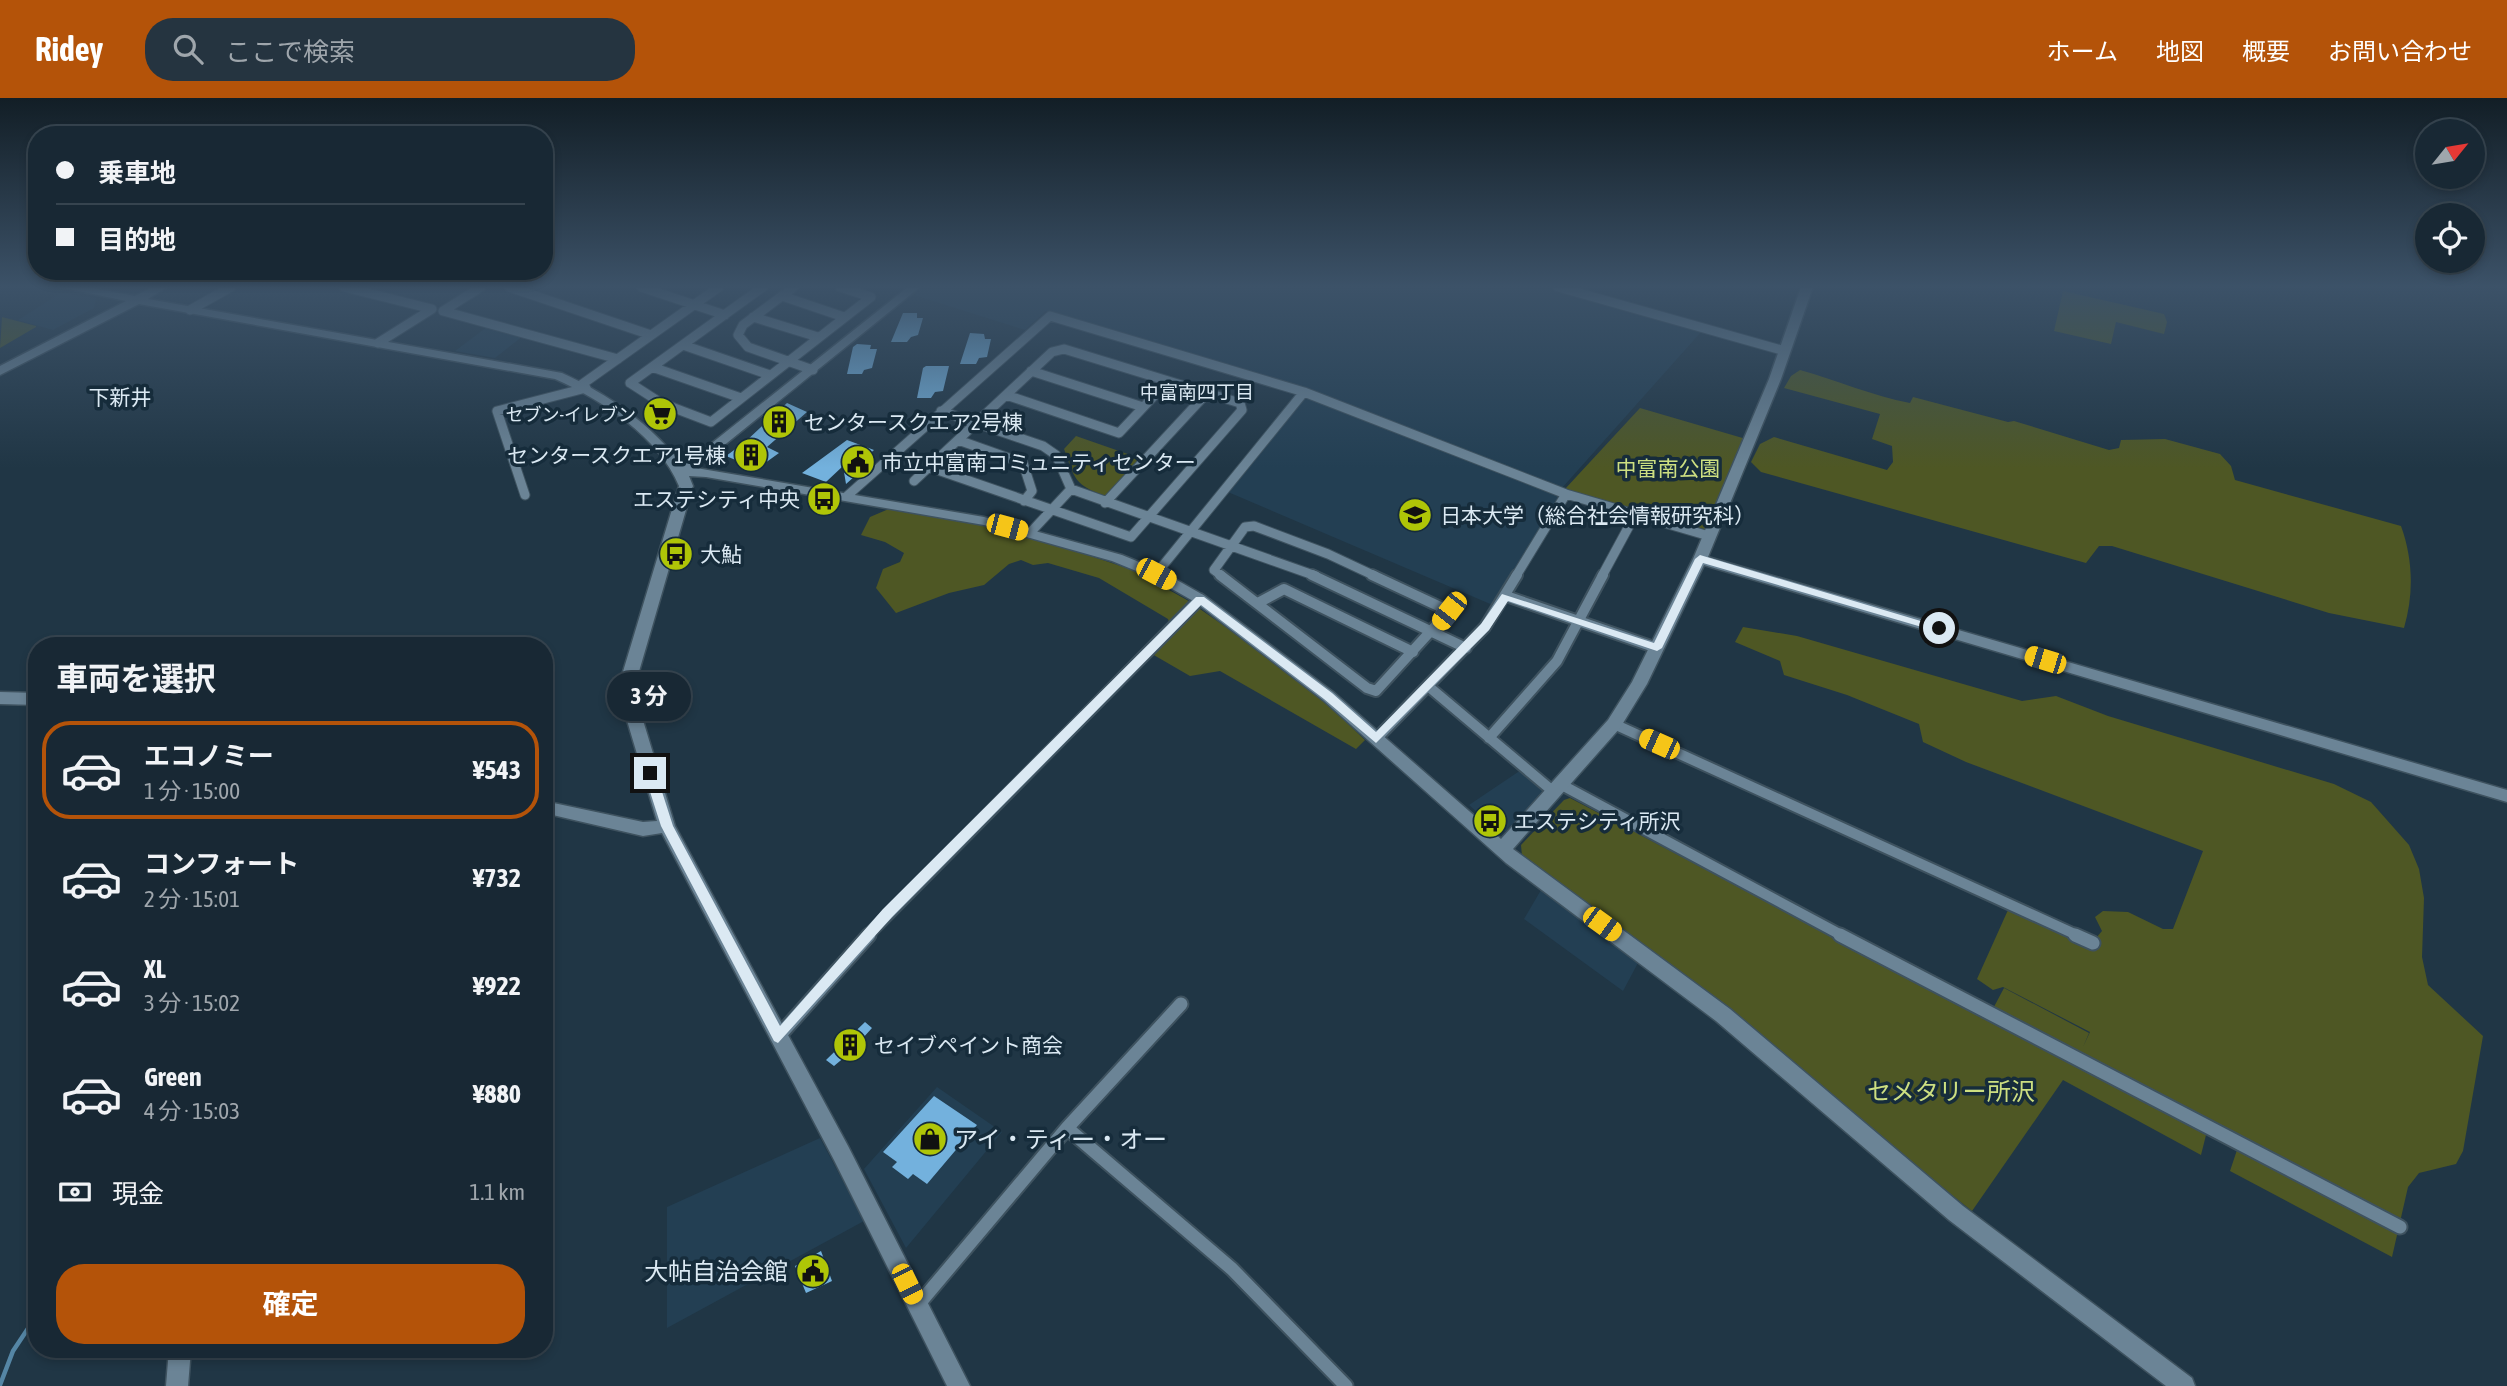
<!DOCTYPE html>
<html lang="ja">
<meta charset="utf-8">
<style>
body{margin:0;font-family:"Asap Condensed","Noto Sans JP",sans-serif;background:#253440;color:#f1f3f6;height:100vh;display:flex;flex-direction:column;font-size:26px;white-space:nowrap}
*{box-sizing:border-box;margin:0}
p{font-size:23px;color:#9fa6ac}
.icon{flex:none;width:38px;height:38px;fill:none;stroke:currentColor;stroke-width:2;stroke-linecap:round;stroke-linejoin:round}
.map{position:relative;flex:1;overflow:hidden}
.details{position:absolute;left:28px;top:539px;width:525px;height:721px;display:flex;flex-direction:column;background:#182834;border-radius:28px;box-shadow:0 4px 10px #0003,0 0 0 2px #36444f}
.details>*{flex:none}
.banner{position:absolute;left:28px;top:28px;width:525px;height:154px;border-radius:28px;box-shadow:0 4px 10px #0003,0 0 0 2px #36444f;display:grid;align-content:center;height:154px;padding:0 28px;background:#182834}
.needle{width:46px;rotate:60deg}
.fabs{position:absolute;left:2415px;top:21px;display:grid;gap:14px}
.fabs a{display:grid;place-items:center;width:70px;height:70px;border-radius:50%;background:#182834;box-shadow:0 4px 10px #0003,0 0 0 2px #36444f;font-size:35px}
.end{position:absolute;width:32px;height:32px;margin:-16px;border:9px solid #dbe9f3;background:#111;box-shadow:0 0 0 4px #111}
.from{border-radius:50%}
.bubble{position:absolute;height:49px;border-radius:24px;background:#182834;box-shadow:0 4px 10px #0003,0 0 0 2px #36444f;font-size:23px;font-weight:700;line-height:49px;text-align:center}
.car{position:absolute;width:21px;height:42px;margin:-21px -10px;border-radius:9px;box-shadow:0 0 5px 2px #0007;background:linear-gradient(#f5c518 24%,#345 0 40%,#f5c518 0 76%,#345 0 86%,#f5c518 0)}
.banner b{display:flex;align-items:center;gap:24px;height:66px;font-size:26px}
.banner b+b{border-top:2px solid #36444f}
.banner i{width:18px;height:18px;background:#f1f3f6}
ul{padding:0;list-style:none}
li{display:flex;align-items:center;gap:21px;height:98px;margin:0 14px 10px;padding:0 14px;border:4px solid transparent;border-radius:28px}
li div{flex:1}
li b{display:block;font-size:26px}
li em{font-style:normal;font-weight:700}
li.selected{border-color:#b45309}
li>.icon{width:63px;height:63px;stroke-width:1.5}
h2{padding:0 28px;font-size:32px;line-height:84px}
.pay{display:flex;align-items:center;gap:18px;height:77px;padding:0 28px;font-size:26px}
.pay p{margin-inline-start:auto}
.primary-button{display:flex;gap:14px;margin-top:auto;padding:14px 28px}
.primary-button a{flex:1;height:80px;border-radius:28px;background:#b45309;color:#fff;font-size:28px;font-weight:700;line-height:80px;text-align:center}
header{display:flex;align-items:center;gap:42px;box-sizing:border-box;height:98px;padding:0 35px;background:#b45309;color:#fff}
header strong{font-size:33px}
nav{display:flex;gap:38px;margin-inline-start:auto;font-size:24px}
.search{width:490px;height:63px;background:#253440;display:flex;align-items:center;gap:18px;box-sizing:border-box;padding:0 24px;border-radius:28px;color:#9fa6ac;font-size:26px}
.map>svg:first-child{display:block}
</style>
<header>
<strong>Ridey</strong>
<div class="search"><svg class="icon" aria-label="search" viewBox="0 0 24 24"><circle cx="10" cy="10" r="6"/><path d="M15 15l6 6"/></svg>ここで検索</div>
<nav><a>ホーム</a><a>地図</a><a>概要</a><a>お問い合わせ</a></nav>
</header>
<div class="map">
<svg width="2507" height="1288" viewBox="0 0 2507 1288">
<rect width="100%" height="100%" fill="#203645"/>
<path fill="#233f53" d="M923,189H1548L1701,234L1562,390L1308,292L1046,213L1025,232L914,197Z
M61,195L96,200L94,210L53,232L18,222Z
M487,229L523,238L495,260L455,253Z
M1305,299L1558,395L1559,398L1495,508L1228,394Z
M1521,672L1543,690L1544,694L1506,733L1500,734L1469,707Z
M1541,792L1639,863L1623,893L1524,821Z
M937,989L1002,1034L906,1150L864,1071Z
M820,1040L864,1123L667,1230V1109Z"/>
<path fill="#4e5724" d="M2063,193L2164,216L2167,224L2164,236L2116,224L2111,246L2054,233Z
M2,219L36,228V229L0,250Z
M1800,272C1837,282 1872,298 1910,305L1913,299L2008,324L2014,323L2109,352L2119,350L2121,342L2165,341L2220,356L2231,368L2235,382L2401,428C2413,461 2414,496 2404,530L2329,515L2112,448H2099L2086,465L1761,374L1751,364L1760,346L1774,339L1887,372L1893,364L1892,348L1872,341L1880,316L1784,290L1791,278Z
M1640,310L1746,341L1707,432L1565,391Z
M1076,338L1142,361L1106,398C1074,387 1075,381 1064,351Z
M891,410L930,414L1039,441L1133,472L1187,502L1236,536L1323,602L1365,642L1356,651L1220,573L1190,578L1152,556L1173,535L1168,521L1099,480L1048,465L1033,467L1021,462L1009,466L984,487L949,495L896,515L876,490L883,471L900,464L904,455L885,444L861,437L870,419Z
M1743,529L1797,538L2022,603L2056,598L2108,618L2334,686L2371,704L2409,747L2419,771L2424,800L2422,859L2428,887L2483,938L2463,1053L2456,1066L2419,1075L2408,1089L2392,1159L2230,1073L2238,1049L2207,1033L2201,1057L2063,982L1972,1113L1522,758L1521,747L1564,702L1570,700L1988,920L2004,890L2089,935L2083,949L2090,934L2003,889L1993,892L1977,881L2008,812L2090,847L2102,833L2095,819L2103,813L2128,814L2163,831H2173L2203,753L1966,664L1923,644L1919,626L1847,597L1784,577L1780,563L1735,544Z"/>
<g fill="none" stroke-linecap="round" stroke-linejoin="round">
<path stroke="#5586a5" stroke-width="4.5" d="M0,1287L13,1253L37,1217"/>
</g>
<path fill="#73b1dd" d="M903,215H917V220H923L918,237L911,239L907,244H891Z
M970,235L984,236L985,241H991L987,259L979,260L976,266H960Z
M857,246L871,247L870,251H877L872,270L864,272L862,276H847L853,249Z
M926,268H949L943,293L935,294L931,300H917L923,270Z
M787,305L807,314L767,349L779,355L757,371L726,358L745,344Z
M847,342L874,352L864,361L872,363L846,386L843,368L826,384L802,375Z
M865,924L872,930L862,941L864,943L834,968L826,962Z
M934,998L977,1027L927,1086L913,1076L908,1081L892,1069L897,1064L883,1054Z
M821,1153L832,1183L806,1195L795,1168Z"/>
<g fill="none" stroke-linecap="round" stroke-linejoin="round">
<g stroke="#3e525f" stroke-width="11">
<path id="street-far2" d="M344,189L432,211L378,245
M481,189L443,213L618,261
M509,189L651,237
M641,189L725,217
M763,189L630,285L661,305L711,324L871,199
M794,189L743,227L738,237L748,249L813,272
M840,189L871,199
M1558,189L1785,253
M782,198L844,219
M190,212L231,189
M753,219L818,239
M683,247L770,277
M652,269L741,300
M1031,273L1143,309
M581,287L719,189
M1006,297L1119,335L1168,283
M941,313L1043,348L1056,357L1071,391L1030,435
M958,342L1023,365L1032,393L1024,403
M914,383L1052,254L1064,251L1240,305L1242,312L1131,439L929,369
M1071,391L1316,478
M525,397L497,313L586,290
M847,398L1050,218L1304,294L1566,396L1709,438
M1105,405L1207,295
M1156,476L1304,294
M1222,478L1214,472L1245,429L1254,428L1328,456L1375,478
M1516,478L1566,396
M1602,478L1635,417"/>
</g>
<g stroke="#3e525f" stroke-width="14">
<path id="street-far1" d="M1220,477L1367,590L1376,593L1449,513L1372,477
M1312,477L1466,550
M1506,498L1657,550
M1258,505L1284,491L1413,554
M1428,588L1555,695
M1614,626L2079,838
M1489,640L1557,563L1603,477
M1376,641L1485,529L1517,477
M1562,687L1843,838
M867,838L1200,501"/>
</g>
<g stroke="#3e525f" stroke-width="17">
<path id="street" d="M1840,837L2400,1129
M2075,837L2093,845
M778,939L869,837
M1067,1030L1232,1171L1346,1288
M918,1207L1067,1030L1181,906"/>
</g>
<g stroke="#3e525f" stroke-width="3">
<path id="secondary" d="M60,189H86L135,198L153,189H167L148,201L562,275C608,296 652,327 683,368L908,189H920L696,370L984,419L1122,457L1161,473L1205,498L1333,594L1501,741L1608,622L1632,584L1693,461L1769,281L1801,189H1813L1781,281L1708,459L2507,692V704L1704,467L1647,586L1620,630L1513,751L1730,911L1963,1108L2192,1280L2195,1288H2166L1949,1122L1716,923L1506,765L1323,602L1195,504L1151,479L1112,463L984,427L706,379L689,378L693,388L638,577L639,609L675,728L848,1048L970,1288H947L834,1062L662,735L643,738L544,715V703L643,724L657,723L623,609L622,577L679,388C659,339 602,302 555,281L139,206L0,277V268L126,203Z
M0,594L37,595V607L0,606Z
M169,1251H191L188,1288H166Z"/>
</g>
<use href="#street-far2" stroke="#6b8496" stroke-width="9"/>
<use href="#street-far1" stroke="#6b8496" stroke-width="10"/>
<use href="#street" stroke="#6b8496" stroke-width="13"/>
<use href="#secondary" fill="#6b8496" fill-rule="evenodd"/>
</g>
<linearGradient id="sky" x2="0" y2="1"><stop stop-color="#121e26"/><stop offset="0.51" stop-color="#3c5268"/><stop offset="1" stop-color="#3c5268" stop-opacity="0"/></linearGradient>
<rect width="2507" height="370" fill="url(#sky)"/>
<path fill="#dbe9f3" d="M1700,457L1944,530L1939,534L1703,465L1662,550L1657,553L1508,503L1489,532L1376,645L1324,601L1201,507L892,819L778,945L774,943L661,728L644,675L650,670L656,675L673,728L780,928L883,811L1196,499H1204L1332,595L1376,634L1481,526L1502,496L1654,545L1695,461Z"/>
<defs>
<g id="supermarket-disc" transform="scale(1.75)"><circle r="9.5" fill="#afc507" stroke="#162c3b"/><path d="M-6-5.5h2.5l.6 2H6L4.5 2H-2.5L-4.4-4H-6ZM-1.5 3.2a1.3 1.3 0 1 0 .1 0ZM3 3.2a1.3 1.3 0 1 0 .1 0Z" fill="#111"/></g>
<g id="building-disc" transform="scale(1.75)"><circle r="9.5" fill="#afc507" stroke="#162c3b"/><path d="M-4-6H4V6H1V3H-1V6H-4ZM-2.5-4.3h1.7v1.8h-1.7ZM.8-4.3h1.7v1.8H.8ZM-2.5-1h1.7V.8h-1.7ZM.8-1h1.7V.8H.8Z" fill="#111"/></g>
<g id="civic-disc" transform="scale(1.75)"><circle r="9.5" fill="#afc507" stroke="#162c3b"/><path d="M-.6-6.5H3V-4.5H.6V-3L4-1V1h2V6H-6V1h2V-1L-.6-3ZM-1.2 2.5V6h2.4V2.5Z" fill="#111"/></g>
<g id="bus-disc" transform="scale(1.75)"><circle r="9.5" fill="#afc507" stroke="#162c3b"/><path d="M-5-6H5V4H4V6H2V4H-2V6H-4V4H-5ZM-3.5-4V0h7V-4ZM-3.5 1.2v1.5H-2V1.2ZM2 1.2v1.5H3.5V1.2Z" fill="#111"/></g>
<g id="university-disc" transform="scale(1.75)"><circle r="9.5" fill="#afc507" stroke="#162c3b"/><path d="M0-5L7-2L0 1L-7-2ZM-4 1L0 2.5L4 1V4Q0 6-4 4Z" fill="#111"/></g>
<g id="shop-disc" transform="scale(1.75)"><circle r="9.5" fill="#afc507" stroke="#162c3b"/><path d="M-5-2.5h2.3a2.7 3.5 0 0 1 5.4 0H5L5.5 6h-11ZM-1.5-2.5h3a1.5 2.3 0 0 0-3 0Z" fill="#111"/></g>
</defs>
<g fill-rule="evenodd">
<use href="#supermarket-disc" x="660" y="316"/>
<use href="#building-disc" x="779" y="324"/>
<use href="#building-disc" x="751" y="357"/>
<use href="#civic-disc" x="858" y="364"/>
<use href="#bus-disc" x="824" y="401"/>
<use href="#university-disc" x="1415" y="417"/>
<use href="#bus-disc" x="676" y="456"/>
<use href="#bus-disc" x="1490" y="723"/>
<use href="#building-disc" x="850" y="947"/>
<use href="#shop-disc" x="930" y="1041"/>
<use href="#civic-disc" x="813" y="1173"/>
</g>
<g text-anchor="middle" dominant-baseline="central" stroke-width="7" stroke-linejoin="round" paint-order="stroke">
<g font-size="18" fill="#dbe9f3" stroke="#162c3b" text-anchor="end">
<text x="636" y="316">セブン-イレブン</text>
</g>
<g font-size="19" fill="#dbe9f3" stroke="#162c3b">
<text x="1197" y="294">中富南四丁目</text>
</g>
<g font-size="21" fill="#dbe9f3" stroke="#162c3b">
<text x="120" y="299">下新井</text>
</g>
<g font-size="21" fill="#dbe9f3" stroke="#162c3b" text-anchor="start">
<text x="804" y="324">センタースクエア2号棟</text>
<text x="726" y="357" text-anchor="end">センタースクエア1号棟</text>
<text x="882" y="364">市立中富南コミュニティセンター</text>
<text x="800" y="401" text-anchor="end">エステシティ中央</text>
<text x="1440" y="417">日本大学（総合社会情報研究科）</text>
<text x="700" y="456">大鮎</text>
<text x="1514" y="723">エステシティ所沢</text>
<text x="874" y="947">セイブペイント商会</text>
</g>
<g font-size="21" fill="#cddf81" stroke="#162c3b">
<text x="1668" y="370">中富南公園</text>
</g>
<g font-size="24" fill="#cddf81" stroke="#162c3b">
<text x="1951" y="993">セメタリー所沢</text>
</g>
<g font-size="24" fill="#dbe9f3" stroke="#162c3b" text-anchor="start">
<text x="954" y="1041">アイ・ティー・オー</text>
<text x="788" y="1173" text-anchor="end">大帖自治会館</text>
</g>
</g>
</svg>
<div class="fabs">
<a><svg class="needle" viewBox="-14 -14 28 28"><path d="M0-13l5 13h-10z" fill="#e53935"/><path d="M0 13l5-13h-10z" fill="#9fa6ac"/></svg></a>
<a><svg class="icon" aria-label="locate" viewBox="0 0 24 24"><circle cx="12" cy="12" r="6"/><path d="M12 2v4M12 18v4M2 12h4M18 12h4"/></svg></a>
</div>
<i class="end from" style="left:1939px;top:530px"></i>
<i class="end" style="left:650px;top:675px"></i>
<div class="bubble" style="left:607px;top:574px;width:84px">3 分</div>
<i class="car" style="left:1007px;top:429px;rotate:105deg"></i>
<i class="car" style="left:1156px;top:476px;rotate:118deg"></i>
<i class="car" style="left:1449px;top:513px;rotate:218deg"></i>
<i class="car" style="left:2045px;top:562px;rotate:287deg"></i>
<i class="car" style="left:1659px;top:646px;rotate:294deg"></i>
<i class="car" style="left:1602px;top:826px;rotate:126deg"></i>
<i class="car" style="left:907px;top:1186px;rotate:154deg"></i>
<div class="banner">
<b><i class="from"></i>乗車地</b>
<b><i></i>目的地</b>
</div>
<section class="details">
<h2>車両を選択</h2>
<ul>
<li class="selected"><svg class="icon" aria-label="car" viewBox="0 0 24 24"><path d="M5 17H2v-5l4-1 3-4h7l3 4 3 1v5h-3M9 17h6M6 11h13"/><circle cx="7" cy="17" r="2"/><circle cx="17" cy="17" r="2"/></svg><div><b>エコノミー</b><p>1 分 · 15:00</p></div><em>¥543</em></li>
<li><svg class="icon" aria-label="car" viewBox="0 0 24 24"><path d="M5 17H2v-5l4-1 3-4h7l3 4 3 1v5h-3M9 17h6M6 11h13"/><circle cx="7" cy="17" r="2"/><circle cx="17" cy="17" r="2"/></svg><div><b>コンフォート</b><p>2 分 · 15:01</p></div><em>¥732</em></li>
<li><svg class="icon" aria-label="car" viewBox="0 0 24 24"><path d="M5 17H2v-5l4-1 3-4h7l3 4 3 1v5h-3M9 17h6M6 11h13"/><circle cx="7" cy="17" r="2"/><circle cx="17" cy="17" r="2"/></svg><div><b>XL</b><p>3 分 · 15:02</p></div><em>¥922</em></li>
<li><svg class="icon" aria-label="car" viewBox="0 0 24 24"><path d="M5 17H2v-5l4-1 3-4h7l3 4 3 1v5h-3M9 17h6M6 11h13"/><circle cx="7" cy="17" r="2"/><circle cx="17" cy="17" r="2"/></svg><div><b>Green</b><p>4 分 · 15:03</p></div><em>¥880</em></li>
</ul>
<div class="pay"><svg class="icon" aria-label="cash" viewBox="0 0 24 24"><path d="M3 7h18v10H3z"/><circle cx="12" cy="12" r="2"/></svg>現金<p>1.1 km</p></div>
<div class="primary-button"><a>確定</a></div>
</section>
</div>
